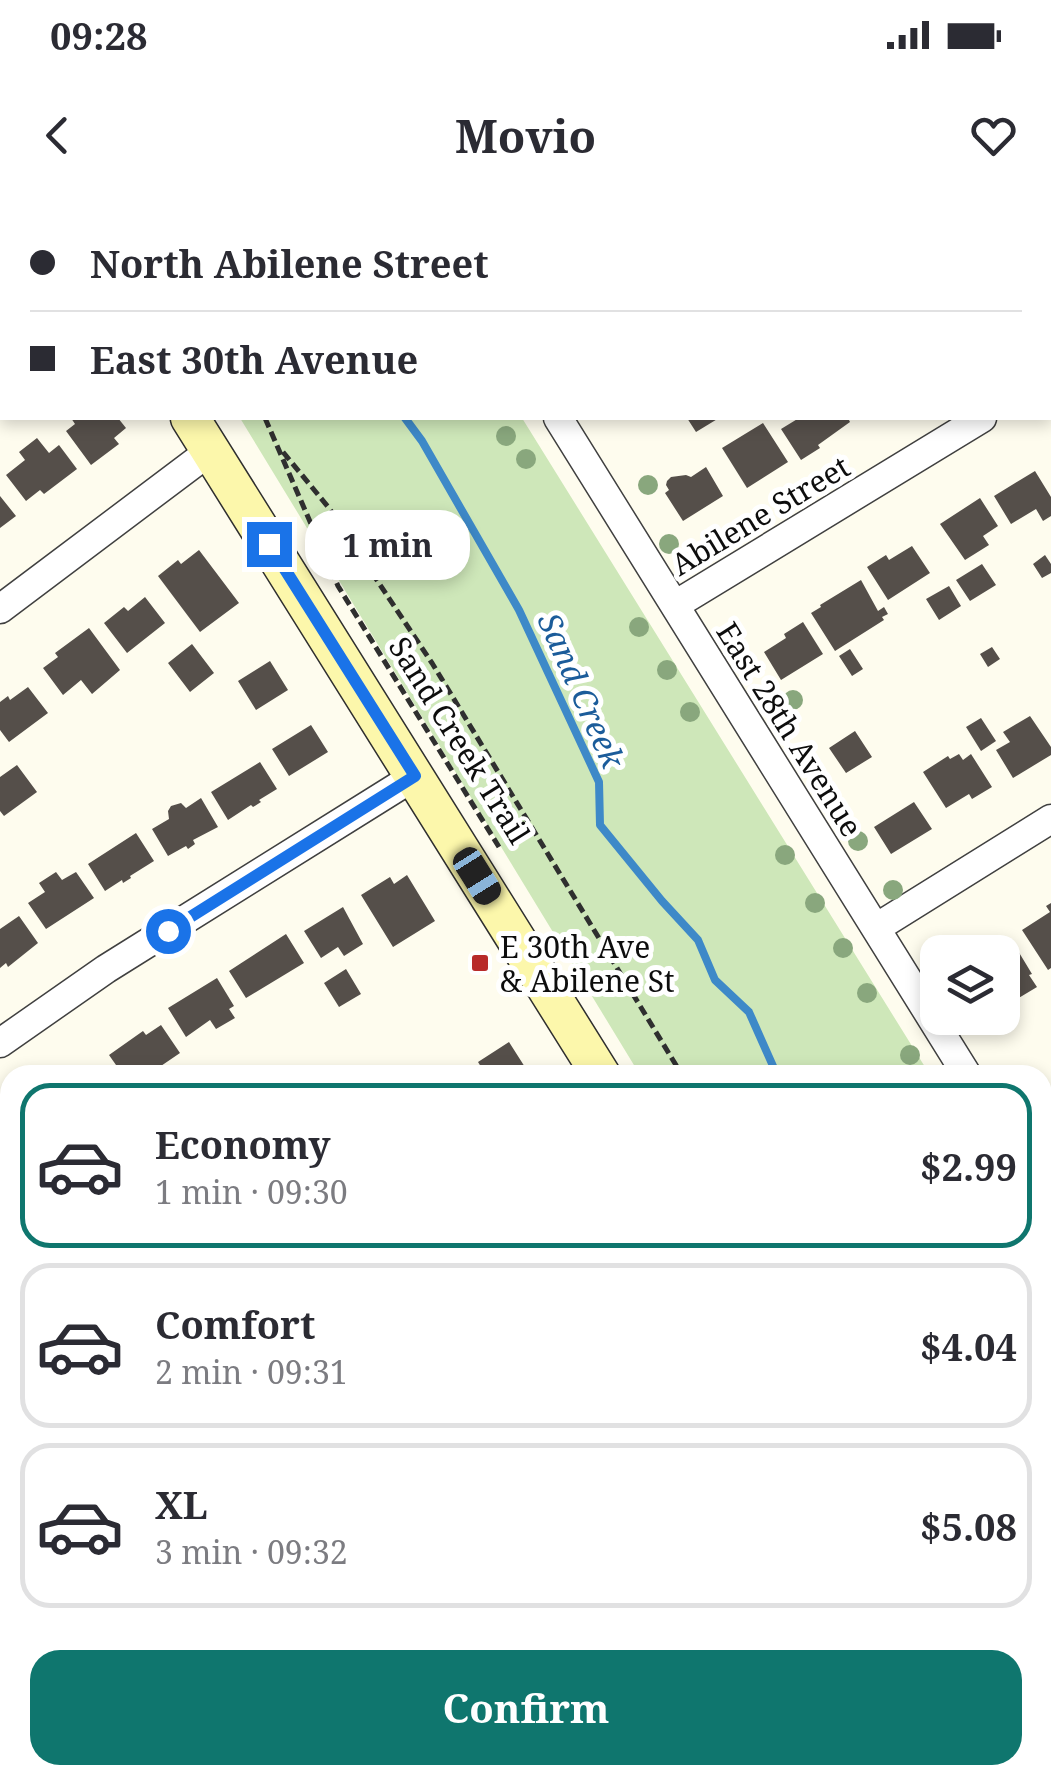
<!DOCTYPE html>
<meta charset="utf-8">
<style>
body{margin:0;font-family:"Noto Serif",serif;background:#f7f7f7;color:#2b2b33;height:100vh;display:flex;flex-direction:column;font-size:38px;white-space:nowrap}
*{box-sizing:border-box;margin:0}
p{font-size:32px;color:#7c7c81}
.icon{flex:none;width:55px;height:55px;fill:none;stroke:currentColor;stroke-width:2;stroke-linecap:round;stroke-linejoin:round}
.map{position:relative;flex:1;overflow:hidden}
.side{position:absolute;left:0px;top:865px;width:1052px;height:720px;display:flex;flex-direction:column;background:#fff;border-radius:30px 30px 0 0;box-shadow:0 5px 15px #0003}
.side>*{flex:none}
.top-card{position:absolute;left:0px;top:0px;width:1052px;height:220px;box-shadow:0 5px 15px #0003;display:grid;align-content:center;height:220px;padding:0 30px;background:#fff}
.controls{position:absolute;left:920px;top:735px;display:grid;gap:20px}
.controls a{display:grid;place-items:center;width:100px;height:100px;border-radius:20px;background:#fff;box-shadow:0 5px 15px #0003;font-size:50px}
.end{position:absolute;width:45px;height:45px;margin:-22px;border:12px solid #1a73e8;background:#fff;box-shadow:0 0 0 5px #fff}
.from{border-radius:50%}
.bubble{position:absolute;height:70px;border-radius:30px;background:#fff;box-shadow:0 5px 15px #0003;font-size:32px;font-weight:700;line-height:70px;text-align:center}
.car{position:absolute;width:30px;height:60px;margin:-30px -15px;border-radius:12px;box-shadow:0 0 8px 2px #0007;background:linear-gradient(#222 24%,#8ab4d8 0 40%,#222 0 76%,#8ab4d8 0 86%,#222 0)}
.top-card b{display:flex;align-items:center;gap:35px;height:95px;font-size:38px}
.top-card b+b{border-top:2px solid #e1e1e2}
.top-card i{width:25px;height:25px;background:#2b2b33}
ul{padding:18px 0 0;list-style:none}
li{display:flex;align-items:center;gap:30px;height:165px;margin:0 20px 15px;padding:0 10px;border:5px solid #e1e1e2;border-radius:30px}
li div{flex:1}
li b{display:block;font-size:38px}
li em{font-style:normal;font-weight:700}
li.active{border-color:#0f766e}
li>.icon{width:90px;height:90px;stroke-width:1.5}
.cta{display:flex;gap:20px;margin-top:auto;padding:20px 30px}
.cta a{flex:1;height:115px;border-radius:30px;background:#0f766e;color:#fff;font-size:40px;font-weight:700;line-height:115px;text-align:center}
.status{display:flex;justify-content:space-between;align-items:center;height:70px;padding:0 50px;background:#fff;direction:ltr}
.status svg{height:28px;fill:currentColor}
header{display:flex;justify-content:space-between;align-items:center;height:130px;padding:0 30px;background:#fff;font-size:45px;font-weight:700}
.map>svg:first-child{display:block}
</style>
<div class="status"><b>09:28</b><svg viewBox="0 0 49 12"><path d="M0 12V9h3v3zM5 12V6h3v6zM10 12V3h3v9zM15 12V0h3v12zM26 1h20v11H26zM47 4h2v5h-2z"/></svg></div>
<header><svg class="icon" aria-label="back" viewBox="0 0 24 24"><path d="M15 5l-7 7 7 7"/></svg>Movio<svg class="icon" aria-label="heart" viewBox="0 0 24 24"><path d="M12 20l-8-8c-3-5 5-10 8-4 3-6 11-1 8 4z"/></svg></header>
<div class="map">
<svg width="1051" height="1585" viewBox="0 0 1051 1585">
<rect width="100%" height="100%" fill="#fefcee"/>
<path fill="#cee7b9" d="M103,0H387L389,2H105Z
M240,218H522L930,875H640Z
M1051,1191V1539L1042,1525V1196Z"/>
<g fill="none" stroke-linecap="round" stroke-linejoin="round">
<path stroke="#3e89c8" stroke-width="8" d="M250,0L252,2
M405,218L422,241L519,410L599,582L600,625L662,701L698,740L715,780L749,812L777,875
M1042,1270L1051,1277"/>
</g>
<path fill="#554f4a" d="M71,218H118L126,228L114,238L119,244L91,265L66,231L75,224Z
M687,218H719L696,232Z
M799,218H848L850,222L818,245L820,248L801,260L781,229Z
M763,223L788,262L747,288L722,248Z
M37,238L49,253L59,245L77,269L44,294L40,290L26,301L6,275L25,260L19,252Z
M706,267L723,296L683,321L665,293L669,290L666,285L667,281L671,277L686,275L691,277Z
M1035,271L1051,297V316L1043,321L1036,309L1011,324L994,296Z
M0,296L16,316L0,328Z
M980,298L998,326L983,336L989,345L965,360L940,324Z
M912,346L930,373L888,400L867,367L886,355L889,360Z
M199,350L239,403L200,432L158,376L178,360L181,364Z
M1045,355L1051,364V373L1042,378L1033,364Z
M982,364L996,385L970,401L956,380Z
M861,380L878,411L884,407L888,414L882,417L884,420L835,451L811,413L821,407L820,405Z
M949,386L961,406L939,420L926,399Z
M145,397L165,423L127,453L104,423L124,407L128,411Z
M803,422L823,454L781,480L764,452L786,438L784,434Z
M89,428L120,470L92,494L81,480L63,495L43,468L58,457L55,453Z
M192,444L214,473L190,492L168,463Z
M992,447L1000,459L988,467L980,454Z
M850,449L863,469L852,476L839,456Z
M270,461L288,490L256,510L238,481Z
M28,487L48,513L9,542L0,530V502L8,496L10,500Z
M1030,516L1051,547V555L1013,578L996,550L1010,542L1003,532Z
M981,518L996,541L981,551L966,527Z
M311,525L328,552L289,576L272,549Z
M855,531L872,557L846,573L829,548Z
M959,554L963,560L971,554L992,587L972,599L969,594L946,608L923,572L948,556L950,559Z
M260,562L277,589L259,600L261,602L253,607L251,605L228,620L211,592Z
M17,565L37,592L4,616L0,611V577Z
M201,598L218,627L193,640L195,644L188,649L186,646L168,656L152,629L169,619L168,611L171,606L181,603L186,608Z
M914,602L932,629L891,654L874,627Z
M136,633L154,661L130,676L131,678L123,683L122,680L105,691L88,664Z
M56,672L62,680L76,672L94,698L46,729L28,703L45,692L39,683Z
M407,675L435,721L393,747L361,695L390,677L394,684Z
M1051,703V768L1048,770L1022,730L1050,712L1046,706Z
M343,707L363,744L344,756L338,747L321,758L304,731Z
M19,716L38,743L8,767L6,763L0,768V729Z
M286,734L304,763L246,798L229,771Z
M1012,741L1032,774L1029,775L1037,787L1017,799L1010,787L1002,792V752H994Z
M346,769L361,794L339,807L324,783Z
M217,778L234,806L229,809L235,818L216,829L210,820L186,837L168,808Z
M161,825L180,853L158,868L163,875H137L136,873L123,875L109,855L143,831L146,835Z
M509,842L530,875H486L478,862Z
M10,924V963L0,969V931Z
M10,1171V1209L0,1193V1177Z
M0,1384L5,1391L10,1388V1437L7,1439L2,1431L0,1433Z
M833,1575H872L875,1580L867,1585H839Z
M882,1575H916L923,1585H888Z"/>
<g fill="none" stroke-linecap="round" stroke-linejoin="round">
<g stroke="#404040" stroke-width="18">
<path id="lane" d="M0,175L2,173
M766,1585L783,1575"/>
</g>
<g stroke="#404040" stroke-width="31">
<path id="street" d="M424,0L426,2
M528,2L532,0
M1050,176L1051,175
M558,218L967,875
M675,405L982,218
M0,409L210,251
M876,728L1051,619
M0,843L106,769L415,576
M1042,997L1051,1011
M0,1301L10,1295"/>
</g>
<g stroke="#2f2f2f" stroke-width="41">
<path id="secondary" d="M55,0L56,2
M190,218L601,875
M1023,1575L1031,1585"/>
</g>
<g stroke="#1e1e1e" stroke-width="54">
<path id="highway" d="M1042,1061L1051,1056
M1042,1164L1051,1159
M202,1585L218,1575
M367,1585L383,1575"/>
</g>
<path stroke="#2f2f2f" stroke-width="5" stroke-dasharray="10 5" stroke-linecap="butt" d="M121,0L123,2
M265,218L338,386L499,647
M283,252L329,308L432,463L682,875
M1042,1449L1051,1460
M1042,1532L1051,1546
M0,1547L10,1541"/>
<use href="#lane" stroke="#fff" stroke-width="14"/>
<use href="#street" stroke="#fff" stroke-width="28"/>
<use href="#secondary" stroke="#fcf7ab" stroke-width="38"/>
<use href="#highway" stroke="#efa75b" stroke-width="50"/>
</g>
<g fill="#89a77d">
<circle cx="506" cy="236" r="10"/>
<circle cx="526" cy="259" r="10"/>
<circle cx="648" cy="285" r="10"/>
<circle cx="669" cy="344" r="10"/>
<circle cx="639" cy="427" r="10"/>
<circle cx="667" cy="470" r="10"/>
<circle cx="793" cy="500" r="10"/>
<circle cx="690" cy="512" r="10"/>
<circle cx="858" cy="641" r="10"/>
<circle cx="785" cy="655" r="10"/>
<circle cx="893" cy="690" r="10"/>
<circle cx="815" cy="703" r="10"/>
<circle cx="843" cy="748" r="10"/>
<circle cx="867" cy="793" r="10"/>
<circle cx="910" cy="855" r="10"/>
</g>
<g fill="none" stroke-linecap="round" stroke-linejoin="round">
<path stroke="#1a73e8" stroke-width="12" d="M168,731L415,576L269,344"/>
</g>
<rect fill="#b82b2a" stroke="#fff" stroke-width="4" x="470" y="753" width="20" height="20" rx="5"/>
<g text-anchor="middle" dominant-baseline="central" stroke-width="10" stroke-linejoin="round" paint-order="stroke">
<g font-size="30" fill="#0d0d0d" stroke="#fff">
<text transform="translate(760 315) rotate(-31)">Abilene Street</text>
<text transform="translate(790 529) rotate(58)">East 28th Avenue</text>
<text transform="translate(460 540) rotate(58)">Sand Creek Trail</text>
</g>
<g font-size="30" fill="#0d0d0d" stroke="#fff" text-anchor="start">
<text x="500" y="746">E 30th Ave<tspan x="500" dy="34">&amp; Abilene St</tspan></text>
</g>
<g font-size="32" font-style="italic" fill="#1b5c9a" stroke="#fff">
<text transform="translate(582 490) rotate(66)">Sand Creek</text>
</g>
</g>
</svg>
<div class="controls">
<a><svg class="icon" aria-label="layers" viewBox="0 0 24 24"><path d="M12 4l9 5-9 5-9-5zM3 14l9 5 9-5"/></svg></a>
</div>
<i class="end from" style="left:168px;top:731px"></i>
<i class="end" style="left:269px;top:344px"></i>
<div class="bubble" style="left:305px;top:310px;width:165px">1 min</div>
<i class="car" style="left:477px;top:676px;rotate:148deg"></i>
<div class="top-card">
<b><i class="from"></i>North Abilene Street</b>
<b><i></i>East 30th Avenue</b>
</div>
<section class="side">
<ul>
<li class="active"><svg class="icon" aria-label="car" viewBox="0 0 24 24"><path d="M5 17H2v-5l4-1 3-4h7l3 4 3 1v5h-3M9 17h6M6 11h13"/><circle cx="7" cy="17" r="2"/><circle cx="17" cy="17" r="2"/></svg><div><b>Economy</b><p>1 min · 09:30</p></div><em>$2.99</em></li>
<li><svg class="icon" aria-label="car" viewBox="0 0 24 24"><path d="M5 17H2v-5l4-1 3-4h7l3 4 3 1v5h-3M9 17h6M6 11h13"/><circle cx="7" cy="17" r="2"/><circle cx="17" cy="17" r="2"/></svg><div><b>Comfort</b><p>2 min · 09:31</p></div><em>$4.04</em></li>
<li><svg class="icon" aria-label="car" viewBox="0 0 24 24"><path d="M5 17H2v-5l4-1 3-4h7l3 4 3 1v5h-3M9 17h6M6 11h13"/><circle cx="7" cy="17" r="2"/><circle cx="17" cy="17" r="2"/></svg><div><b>XL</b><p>3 min · 09:32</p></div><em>$5.08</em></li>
</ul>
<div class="cta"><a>Confirm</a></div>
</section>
</div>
